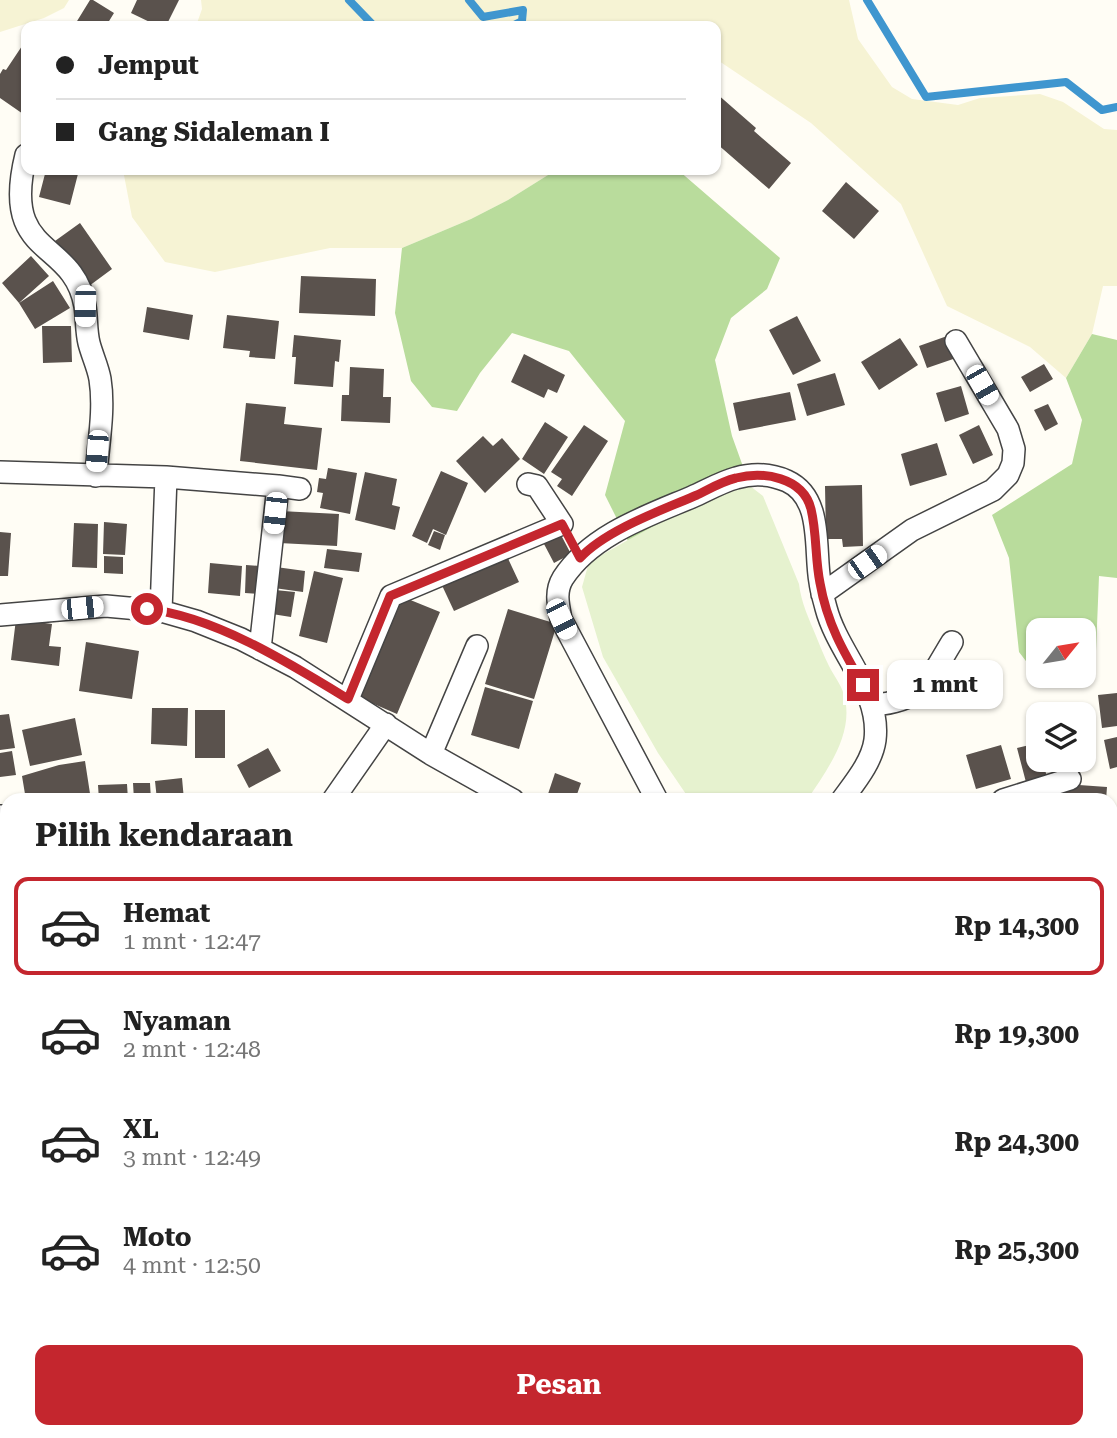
<!DOCTYPE html>
<html lang="id">
<meta charset="utf-8">
<style>
body{margin:0;font-family:"Roboto Serif",serif;background:#f2f2f2;color:#222;height:100vh;display:flex;flex-direction:column;font-size:26px;white-space:nowrap}
*{box-sizing:border-box;margin:0}
p{font-size:23px;color:#767676}
.icon{flex:none;width:38px;height:38px;fill:none;stroke:currentColor;stroke-width:2;stroke-linecap:round;stroke-linejoin:round}
.map{position:relative;flex:1;overflow:hidden}
.sheet{position:absolute;left:0px;top:793px;width:1118px;height:646px;display:flex;flex-direction:column;background:#fff;border-radius:21px 21px 0 0;box-shadow:0 2px 5px #0004}
.sheet>*{flex:none}
.top-card{position:absolute;left:21px;top:21px;width:700px;height:154px;border-radius:14px;box-shadow:0 2px 5px #0004;display:grid;align-content:center;height:154px;padding:0 35px;background:#fff}
.needle{width:46px;rotate:60deg}
.controls{position:absolute;left:1026px;top:618px;display:grid;gap:14px}
.controls a{display:grid;place-items:center;width:70px;height:70px;border-radius:14px;background:#fff;box-shadow:0 2px 5px #0004;font-size:35px}
.end{position:absolute;width:32px;height:32px;margin:-16px;border:9px solid #c4262e;background:#fff;box-shadow:0 0 0 4px #fff}
.from{border-radius:50%}
.bubble{position:absolute;height:49px;border-radius:14px;background:#fff;box-shadow:0 2px 5px #0004;font-size:23px;font-weight:700;line-height:49px;text-align:center}
.car{position:absolute;width:21px;height:42px;margin:-21px -10px;border-radius:9px;box-shadow:0 0 5px 2px #0007;background:linear-gradient(#fff 24%,#345 0 40%,#fff 0 76%,#345 0 86%,#fff 0)}
.top-card b{display:flex;align-items:center;gap:24px;height:66px;font-size:26px}
.top-card b+b{border-top:2px solid #e0e0e0}
.top-card i{width:18px;height:18px;background:#222}
ul{padding:0;list-style:none}
li{display:flex;align-items:center;gap:21px;height:98px;margin:0 14px 10px;padding:0 21px;border:4px solid transparent;border-radius:14px}
li div{flex:1}
li b{display:block;font-size:26px}
li em{font-style:normal;font-weight:700}
li.active{border-color:#c4262e}
li>.icon{width:63px;height:63px;stroke-width:1.5}
h2{padding:0 35px;font-size:32px;line-height:84px}
.primary-button{display:flex;gap:14px;margin-top:auto;padding:14px 35px}
.primary-button a{flex:1;height:80px;border-radius:14px;background:#c4262e;color:#fff;font-size:28px;font-weight:700;line-height:80px;text-align:center}
.map>svg:first-child{display:block}
</style>
<div class="map">
<svg width="1117" height="1438" viewBox="0 0 1117 1438">
<rect width="100%" height="100%" fill="#fffdf5"/>
<path fill="#f6f3d4" d="M0,0H69L64,8L44,18L0,32Z
M201,0H849L858,39L892,87L912,99L958,105L980,98L1040,94L1063,102L1104,129L1117,130V286H1103L1092,334L1066,378L1030,347L947,306L901,204L811,123L716,59V26H196L202,9Z
M123,170H556L508,200L471,219L402,248H330L215,272L165,262L132,217Z"/>
<path fill="#d5ebbd" d="M7,1026V1138L0,1126V1031Z
M0,1328L7,1330V1432H317L325,1438H0Z
M577,1432H635L641,1438H581Z"/>
<path fill="#b9dc9c" d="M556,170H678L780,258L767,289L731,318L715,360L732,436L750,486L716,496L628,541L605,495L625,421L569,351L512,333L480,373L457,411L432,407L411,381L395,313L402,248L471,219L508,200Z
M1092,334L1117,340V578L1099,576L1096,651L1083,657V630H1038V670L1032,669L1019,652L1009,558L992,515L1072,464L1082,420L1066,378Z
M1117,1303V1438H942L932,1434L920,1438H641L635,1432H1111V1305Z
M316,1432H577L581,1438H325Z"/>
<path fill="#e6f2cf" d="M750,486L763,496L799,584C801,602 809,619 816,636C820,646 824,656 829,666C834,676 841,684 844,695C855,733 827,770 807,800H690L658,753L603,657L582,587L589,562C641,533 692,502 750,486Z"/>
<g fill="none" stroke-linecap="round" stroke-linejoin="round">
<path stroke="#3f96cf" stroke-width="8" d="M349,0L374,26
M469,0L483,17L523,10L522,21L512,26
M867,0L926,97L1066,82L1102,110L1117,107"/>
</g>
<path fill="#5a524d" d="M90,0H93L114,13L106,26H74Z
M137,0H179L166,26H158L131,13Z
M26,40V116L0,98V74L3,69L6,70Z
M716,93L756,128L754,131L791,163L769,189L716,143Z
M46,170H79L70,205L39,197Z
M846,182L879,211L854,239L822,211Z
M80,223L112,269L89,286L55,241Z
M31,256L49,276L19,303L2,283Z
M301,276L376,279L375,316L299,313Z
M53,281L70,308L35,329L19,303Z
M147,307L193,315L189,340L143,332Z
M227,315L279,321L275,359L249,357L250,351L223,348Z
M797,316L821,361L793,375L769,330Z
M42,326H71L72,362L43,363Z
M294,335L341,340L339,362L335,361L333,387L294,384L296,357H292Z
M950,335L959,357L927,368L919,346Z
M900,338L918,365L879,390L861,362Z
M524,354L565,375L557,393L548,389L544,398L511,382Z
M1044,364L1053,379L1030,392L1021,377Z
M350,367L384,369L383,397H391L390,423L341,421L342,395H349Z
M835,373L845,405L807,416L797,384Z
M961,386L969,414L945,422L936,393Z
M790,392L796,420L739,431L733,403Z
M246,403L286,407L284,424L322,428L317,470L240,461Z
M1048,404L1058,424L1045,431L1034,410Z
M545,422L568,437L544,474L522,459Z
M584,425L608,441L572,496L557,486L562,479L551,472Z
M979,425L993,455L973,464L959,435Z
M483,436L493,446L502,438L520,459L485,493L456,461Z
M937,443L947,475L910,486L901,454Z
M328,468L357,473L350,514L320,508L323,493L317,492L319,478L326,479Z
M441,471L468,483L446,535L433,529L427,543L412,536Z
M365,472L397,479L392,505L400,507L395,530L355,520Z
M862,485L863,546L843,547L842,539H826L825,486Z
M280,511L339,514L337,546L279,543Z
M104,522L127,524L125,555L103,554Z
M74,523L98,524L97,568L72,567Z
M434,531L445,535L440,550L428,545Z
M0,532L11,533L8,576H0Z
M561,535L571,554L554,563L544,544Z
M327,549L362,553L359,572L324,568Z
M504,550L519,582L454,611L439,579Z
M104,556L123,557V574L104,573Z
M210,563L242,566L240,596L208,593Z
M246,565L260,566V594L245,593Z
M276,567L305,571L303,592L274,588Z
M314,571L343,578L327,643L299,636Z
M275,590L295,592L291,617L272,614Z
M403,597L440,612L397,714L360,698Z
M508,609L557,624L534,699L485,684Z
M16,619L52,624L49,646L61,647L59,666L11,660Z
M86,642L139,651L132,699L79,691Z
M485,687L533,701L519,749L471,735Z
M1117,693V726L1102,728L1098,695Z
M152,708H188L187,746L151,744Z
M1075,709L1077,714H1057V713Z
M195,710H225V758H195Z
M9,714L15,748L0,750V715Z
M75,718L82,755L30,766L22,730Z
M1117,737V767L1110,769L1104,740Z
M1038,743V760H1042L1048,780L1027,786L1017,748Z
M1001,745L1011,779L976,789L966,755Z
M268,748L281,771L249,788L237,765Z
M12,751L16,775L0,777V753Z
M85,761L91,800H26L22,776L59,765Z
M555,773L581,783L575,800H563L548,794Z
M182,778L184,800H157L155,781Z
M133,783H150L151,800H134Z
M127,784L128,800H99L98,785Z
M1065,784L1107,787L1106,800H1064Z
M1116,831H1117V857L1111,856Z
M1117,859V928L1111,939V870Z
M1117,1112V1146L1111,1150V1116Z"/>
<g fill="none" stroke-linecap="round" stroke-linejoin="round">
<g stroke="#444" stroke-width="24">
<path id="minor" d="M26,155C0,260 73,237 85,306C87,319 86,331 89,343C92,355 98,367 100,379C105,410 98,445 96,476
M0,472L166,477L161,611
M166,477L278,486L260,649
M278,486L300,489
M822,594L912,530L993,490L1008,475L1013,463L1014,449L1008,429L956,341
M0,615L106,606L161,611L196,621L241,639L295,667L431,754L513,800
M348,699L391,596L562,524L537,486L528,484
M874,705C924,701 928,681 952,642
M431,754L477,646
M333,800L386,724
M657,800L561,619C558,604 555,591 563,578C591,535 647,516 692,497C706,491 721,482 736,478C753,473 771,474 787,481C824,498 814,550 820,582C821,591 824,600 826,608C838,654 881,691 875,740C872,762 855,782 842,800
M1003,800L1070,779
M0,816L7,817
M1111,1025L1117,1026
M1111,1271L1117,1270"/>
</g>
<use href="#minor" stroke="#fff" stroke-width="21"/>
</g>
<g fill="none" stroke-linecap="round" stroke-linejoin="round">
<path stroke="#c4262e" stroke-width="9" d="M147,609C214,616 291,664 348,699L390,596L562,524L580,558C606,530 662,510 697,495C709,489 723,481 736,478C763,471 803,477 811,509C817,534 815,559 820,583C827,623 843,651 863,685"/>
</g>
</svg>
<div class="controls">
<a><svg class="needle" viewBox="-14 -14 28 28"><path d="M0-13l5 13h-10z" fill="#e53935"/><path d="M0 13l5-13h-10z" fill="#767676"/></svg></a>
<a><svg class="icon" aria-label="layers" viewBox="0 0 24 24"><path d="M12 4l9 5-9 5-9-5zM3 14l9 5 9-5"/></svg></a>
</div>
<i class="end from" style="left:147px;top:609px"></i>
<i class="end" style="left:863px;top:685px"></i>
<div class="bubble" style="left:887px;top:660px;width:116px">1 mnt</div>
<i class="car" style="left:85px;top:306px;rotate:181deg"></i>
<i class="car" style="left:982px;top:385px;rotate:150deg"></i>
<i class="car" style="left:97px;top:451px;rotate:184deg"></i>
<i class="car" style="left:275px;top:513px;rotate:186deg"></i>
<i class="car" style="left:867px;top:562px;rotate:55deg"></i>
<i class="car" style="left:82px;top:608px;rotate:84deg"></i>
<i class="car" style="left:561px;top:619px;rotate:154deg"></i>
<div class="top-card">
<b><i class="from"></i>Jemput</b>
<b><i></i>Gang Sidaleman I</b>
</div>
<section class="sheet">
<h2>Pilih kendaraan</h2>
<ul>
<li class="active"><svg class="icon" aria-label="car" viewBox="0 0 24 24"><path d="M5 17H2v-5l4-1 3-4h7l3 4 3 1v5h-3M9 17h6M6 11h13"/><circle cx="7" cy="17" r="2"/><circle cx="17" cy="17" r="2"/></svg><div><b>Hemat</b><p>1 mnt · 12:47</p></div><em>Rp 14,300</em></li>
<li><svg class="icon" aria-label="car" viewBox="0 0 24 24"><path d="M5 17H2v-5l4-1 3-4h7l3 4 3 1v5h-3M9 17h6M6 11h13"/><circle cx="7" cy="17" r="2"/><circle cx="17" cy="17" r="2"/></svg><div><b>Nyaman</b><p>2 mnt · 12:48</p></div><em>Rp 19,300</em></li>
<li><svg class="icon" aria-label="car" viewBox="0 0 24 24"><path d="M5 17H2v-5l4-1 3-4h7l3 4 3 1v5h-3M9 17h6M6 11h13"/><circle cx="7" cy="17" r="2"/><circle cx="17" cy="17" r="2"/></svg><div><b>XL</b><p>3 mnt · 12:49</p></div><em>Rp 24,300</em></li>
<li><svg class="icon" aria-label="car" viewBox="0 0 24 24"><path d="M5 17H2v-5l4-1 3-4h7l3 4 3 1v5h-3M9 17h6M6 11h13"/><circle cx="7" cy="17" r="2"/><circle cx="17" cy="17" r="2"/></svg><div><b>Moto</b><p>4 mnt · 12:50</p></div><em>Rp 25,300</em></li>
</ul>
<div class="primary-button"><a>Pesan</a></div>
</section>
</div>
